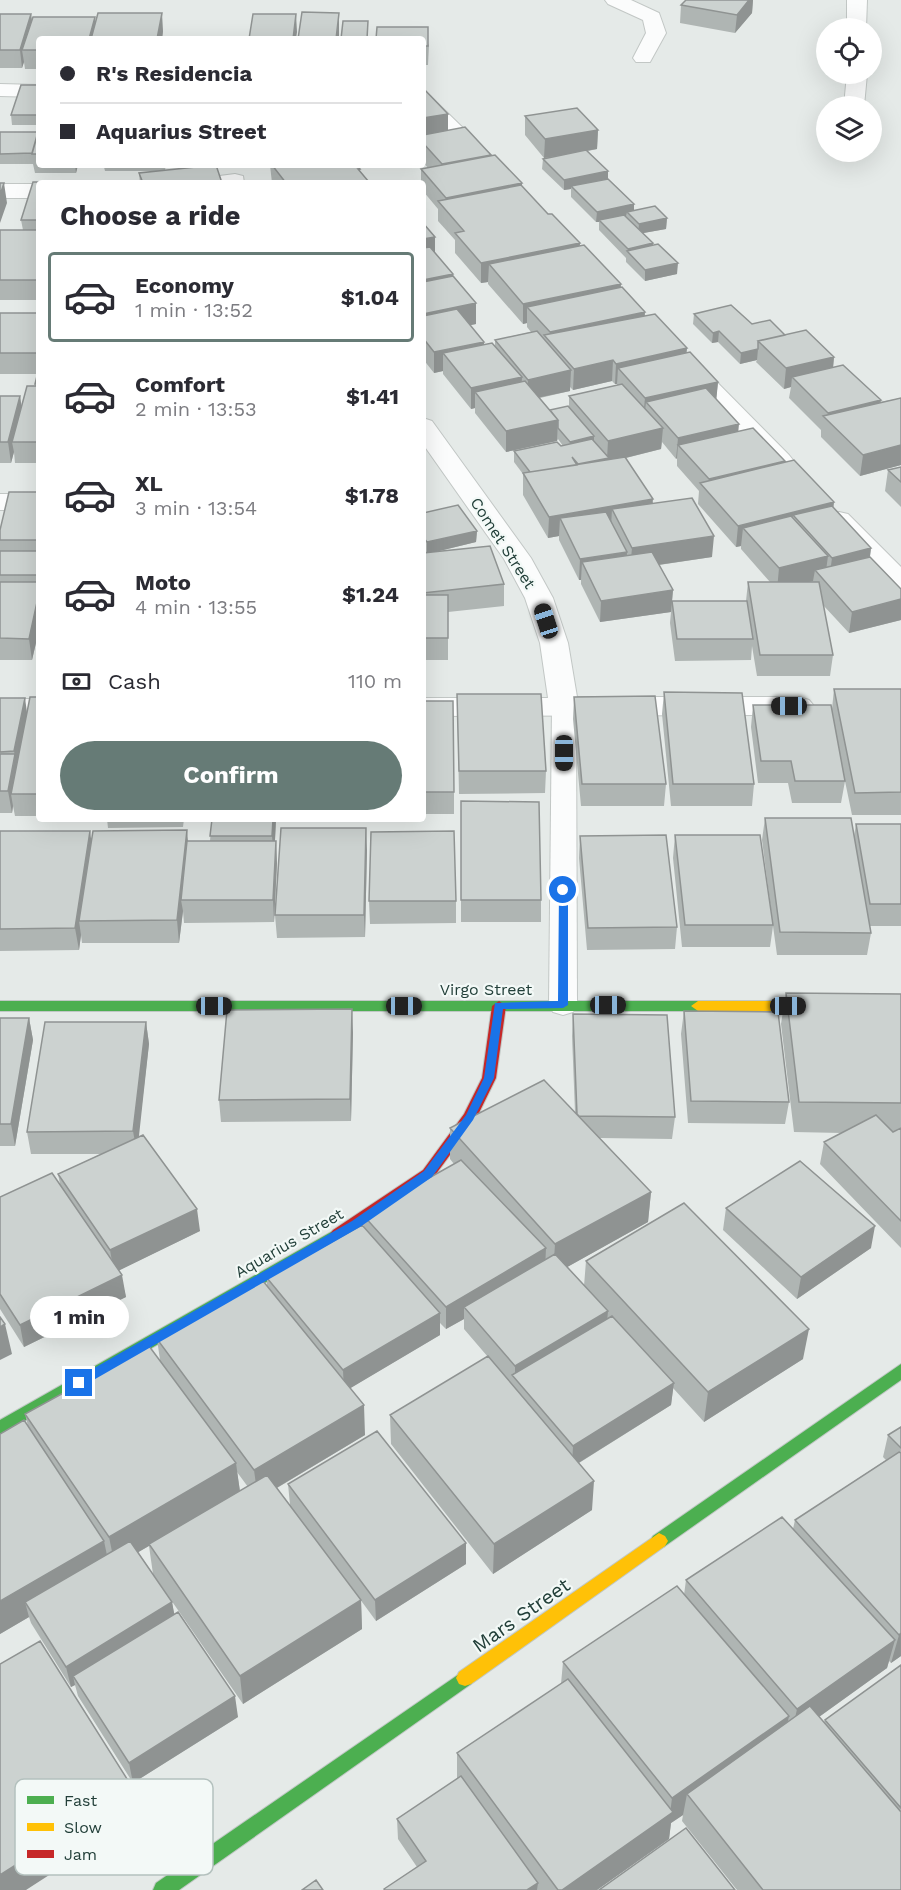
<!DOCTYPE html>
<meta charset="utf-8">
<style>
body{margin:0;font-family:"Work Sans",sans-serif;background:#f7f7f7;color:#2b2b33;height:100vh;display:flex;flex-direction:column;font-size:22px;white-space:nowrap}
*{box-sizing:border-box;margin:0}
p{font-size:20px;color:#7c7c81}
.icon{flex:none;width:33px;height:33px;fill:none;stroke:currentColor;stroke-width:2;stroke-linecap:round;stroke-linejoin:round}
.map{position:relative;flex:1;overflow:hidden}
.details{position:absolute;left:36px;top:180px;width:390px;height:642px;display:flex;flex-direction:column;background:#fff;border-radius:6px;box-shadow:0 6px 24px #0002}
.details>*{flex:none}
.guide{position:absolute;left:36px;top:36px;width:390px;height:132px;border-radius:6px;box-shadow:0 6px 24px #0002;display:grid;align-content:center;height:132px;padding:0 24px;background:#fff}
.fabs{position:absolute;left:816px;top:18px;display:grid;gap:12px}
.fabs a{display:grid;place-items:center;width:66px;height:66px;border-radius:50%;background:#fff;box-shadow:0 6px 24px #0002;font-size:30px}
.end{position:absolute;width:27px;height:27px;margin:-14px;border:8px solid #1a73e8;background:#fff;box-shadow:0 0 0 3px #fff}
.from{border-radius:50%}
.bubble{position:absolute;height:42px;border-radius:21px;background:#fff;box-shadow:0 6px 24px #0002;font-size:20px;font-weight:700;line-height:42px;text-align:center}
.car{position:absolute;width:18px;height:36px;margin:-18px -9px;border-radius:8px;box-shadow:0 0 4px 2px #0007;background:linear-gradient(#222 24%,#8ab4d8 0 40%,#222 0 76%,#8ab4d8 0 86%,#222 0)}
.guide b{display:flex;align-items:center;gap:21px;height:57px;font-size:22px}
.guide b+b{border-top:2px solid #e1e1e2}
.guide i{width:15px;height:15px;background:#2b2b33}
ul{padding:0;list-style:none}
li{display:flex;align-items:center;gap:18px;height:90px;margin:0 12px 9px;padding:0 12px;border:3px solid transparent;border-radius:6px}
li div{flex:1}
li b{display:block;font-size:22px}
li em{font-style:normal;font-weight:700}
li.selected{border-color:#667b76}
li>.icon{width:54px;height:54px;stroke-width:1.5}
h2{padding:0 24px;font-size:27px;line-height:72px}
.pay{display:flex;align-items:center;gap:15px;height:66px;padding:0 24px;font-size:22px}
.pay p{margin-inline-start:auto}
.action{display:flex;gap:12px;margin-top:auto;padding:12px 24px}
.action a{flex:1;height:69px;border-radius:36px;background:#667b76;color:#fff;font-size:24px;font-weight:700;line-height:69px;text-align:center}
.map>svg:first-child{display:block}
</style>
<div class="map">
<svg width="901" height="1890" viewBox="0 0 901 1890">
<rect width="100%" height="100%" fill="#e5eae8"/>
<g fill="none" stroke-linecap="round" stroke-linejoin="round">
<g stroke="#c2c7c5" stroke-width="2">
<path id="lane" d="M564,700L573,702L576,707L577,1005L573,1012L563,1015L553,1012L549,1005L552,707L555,702Z"/>
</g>
<g stroke="#c2c7c5" stroke-width="2">
<path id="street" d="M605,0H631L659,13L666,33L650,62H636L633,58L646,33L643,20L608,4Z
M847,0H867L866,28H847Z
M847,74H867L864,106H844Z
M0,84L39,85V97L0,96Z
M423,94L430,96L492,156L495,161L492,166H476L423,112Z
M235,174L243,176L244,183H201L204,178Z
M0,184H39V198H0Z
M685,357L694,359L789,455L793,460L789,465L780,468L771,465L676,369L673,364L676,359Z
M423,418L432,421L531,558L553,598L568,643L577,697H799L809,700L814,706L809,712L799,715L423,716V698H548L540,643L525,598L504,559L423,444Z
M0,494H39V510H0Z
M839,512L848,514L901,567V591L891,589L830,526L826,520L830,514Z
M0,699H39V717H0Z"/>
</g>
<g stroke="#c0c8c5" stroke-width="2">
<path id="fast" d="M0,1001H698L705,1006L698,1011H0Z
M338,1228L343,1230L346,1234L343,1238L0,1435V1420Z
M901,1364V1380L665,1546L659,1549L653,1546L650,1541L653,1536Z
M465,1670L471,1672L474,1678L471,1684L179,1890H153L156,1883Z"/>
</g>
<g stroke="#c0c8c5" stroke-width="2">
<path id="slow" d="M698,1001H901V1011H698L691,1006Z
M659,1533L665,1536L668,1541L665,1546L471,1684L465,1686L459,1684L456,1678L459,1672Z"/>
</g>
<g stroke="#c0c8c5" stroke-width="2">
<path id="jam" d="M499,1001L506,1006L496,1078L475,1121L433,1178L343,1238L338,1240L333,1238L330,1234L333,1230L423,1170L464,1114L482,1078L492,1006Z"/>
</g>
<use href="#lane" fill="#fbfcfc" fill-rule="evenodd"/>
<use href="#street" fill="#fbfcfc" fill-rule="evenodd"/>
<use href="#fast" fill="#4caf50" fill-rule="evenodd"/>
<use href="#slow" fill="#ffc107" fill-rule="evenodd"/>
<use href="#jam" fill="#c62828" fill-rule="evenodd"/>
</g>
<path fill="#afb5b3" fill-rule="evenodd" d="M686,0H753L752,13L735,33L680,23L681,5Z
M0,14H31L32,20L95,24L163,31L162,39H39V69H25L24,62L22,68H0Z
M423,39L429,45L428,65H423Z
M39,85V125H12L11,115Z
M423,88L448,114V131L491,155V156L522,186L548,214L580,243L579,246L621,287L645,316L687,348L686,353L718,382L716,399L738,431L785,461V463L834,502L833,508L871,548L870,557L901,589V620L849,633L823,605L833,655L830,676H757L752,646L751,660L675,661L670,623L672,601H746L748,582H770L741,549V546L736,547L698,504L699,491L677,466V458L676,459L662,442L661,449L626,458L653,503L712,557L659,565L673,590L671,612L600,622L581,584V580H579L559,540V536L548,538L523,495V474L514,462V451L563,446L558,439L557,441L506,452L475,413V408L471,409L443,374V371L434,373L423,359V223L435,237V253L476,303V324L470,325L484,344L495,345V340L531,332L527,327V323L523,324L488,284V282L481,283L455,253V240L438,221V209L423,191V183H421V169L428,168L423,162ZM612,381L615,384H617V385L569,396V406L550,410L540,398L570,391V387L573,390Z
M525,116L598,130L597,149L588,151L608,179L634,204V211L667,218L666,229L643,233L677,274L645,281L626,262V258L599,230V222H596L571,197V189L564,190L542,169L543,159L544,158L525,135Z
M39,129V165H78L76,173H35L33,164H0V132H38Z
M78,165H166L165,170L222,183H140L139,173L158,171H105L104,167V168H79Z
M270,165H357L360,169V172L369,183H272Z
M39,183V300H0V230H23L21,220Z
M0,313H39V463H15L14,452L11,463H0V396H20L21,407L35,386L38,374H0Z
M694,314L752,324L785,335L834,357L833,368L881,400L880,402L901,398V465L860,476L821,437V430L789,398L791,387L784,389L756,362L757,360L740,364L718,342L712,343L693,324Z
M901,467V507L885,491L888,470Z
M39,492V630L32,660H0V530Z
M423,513L477,531L476,542L435,552L504,584V606L448,612V660H423V553H426L423,548Z
M834,689H901V815H852L839,752L845,781L841,803H792L788,783H758L751,727L753,705L832,709Z
M664,692L754,784L752,806H671L662,714Z
M457,694L546,771L545,793L459,794Z
M39,697V816H15L13,806L12,813H0V698L27,713Z
M574,697L666,784L664,806H581L573,719Z
M423,701L454,792V814H423Z
M461,801L541,900V922H461Z
M765,818L854,836L856,824H901V926H870L871,933L867,955H777L773,926L770,947H682L673,858L675,835L772,918L762,840Z
M107,819H184L183,827L108,828Z
M212,819H276L275,841H276L277,863L274,922L184,923L183,911L179,943H82L81,935L79,950L0,951V831L92,841H210Z
M580,836L677,927L675,949L587,950L579,858Z
M367,850L365,937L277,938L275,915Z
M369,901H456V923L370,924Z
M786,993L901,994V1248L820,1164L824,1142L842,1133L794,1132L781,1024Z
M684,1011L789,1102L785,1124L688,1123L681,1034Z
M573,1014L675,1117L672,1139L600,1138L651,1192L648,1222L567,1267L584,1286L586,1261L803,1359L704,1422L673,1388L671,1405L579,1463L592,1510L493,1574L391,1444L390,1415L488,1357L464,1329V1319L446,1329L440,1323V1335L350,1388L365,1435L277,1488L290,1505L288,1484L466,1543V1564L376,1621L329,1557L361,1600L362,1629L243,1704L153,1574L149,1546L138,1552L172,1602L174,1614L238,1717L133,1783L78,1696L75,1685L71,1687L31,1623L29,1617L0,1634L28,1426L25,1414L160,1360L157,1339L267,1286V1278L364,1227L363,1215L454,1164L450,1159V1128L575,1112L572,1036ZM237,1472L248,1487L240,1491Z
M0,1018H29L33,1040L15,1146H0Z
M146,1022L149,1044L138,1137L200,1231L119,1270L126,1297L24,1347L0,1309V1197L60,1184L58,1174L101,1154H31L27,1132Z
M353,1032L351,1121L221,1122L219,1100Z
M726,1208L871,1248L797,1299L723,1230Z
M901,1427V1656L891,1663L889,1661L887,1668L819,1717L824,1722L825,1720L901,1665V1890H737L682,1821L683,1815L671,1823L669,1839L597,1890H384V1889L417,1867L398,1839L397,1819L457,1779V1753L561,1684L563,1662L684,1595L686,1580L793,1529L795,1520L886,1460L883,1457L888,1435Z"/>
<path fill="#8f9392" d="M749,0H753L752,13L735,33L737,15Z
M162,13L163,31L162,39H157Z
M339,13V39H336Z
M31,14L33,32L22,50L24,62L22,68L20,50Z
M296,14L297,32L296,39H293Z
M95,17L97,35L96,39H89Z
M448,114V133L423,138V118Z
M598,130L597,149L544,158L545,139Z
M491,155V174L442,183V164Z
M75,165H78L76,173Z
M608,171V181L571,186V189L564,190V180Z
M4,183L7,203L0,223V195Z
M522,183V203L446,210V198Z
M634,204V215L627,212L626,216L601,221L599,220V222H596L597,212Z
M667,218L666,229L638,234L639,224Z
M435,237V257L423,259V239Z
M580,243L579,263L489,264L488,282L481,283V263Z
M653,243L652,254L628,252V249Z
M678,263L677,274L645,281V270Z
M453,274V294L423,300V280Z
M621,284L620,304L527,307V323L523,324V304Z
M476,303V324L423,335V314Z
M645,312L644,332L549,341L550,332Z
M719,331L718,342L712,343L713,333Z
M484,342V362L443,353V371L434,373V352Z
M39,344V371L37,353Z
M687,348L685,369L618,368L617,384H615L616,364Z
M758,349L757,360L740,364L741,353Z
M834,357L832,378L792,377L791,387L784,389L786,368Z
M613,360L612,381L573,390L574,369Z
M571,370L570,391L527,400L528,380Z
M522,377L521,398L475,392V408L471,409V388Z
M718,382L716,403L646,402L644,419H643L645,398Z
M20,396L23,416L12,442L14,452L11,463L8,442Z
M881,400L877,421L827,420L828,413Z
M558,420L557,441L506,452V431Z
M739,424L737,445H678L677,458L676,459L678,438Z
M663,428L661,449L609,462L607,459L608,441Z
M594,436V447L569,453L570,442Z
M901,445V465L860,476L863,455Z
M785,461L783,482L708,492L709,479Z
M653,499L651,520L612,509L611,527L560,518L559,536L548,538L549,517Z
M834,502L831,524L793,515L790,534L743,528L741,546L736,547L738,526Z
M477,531L476,542L427,554V542Z
M714,536L712,557L630,569L632,548Z
M871,548L868,570L829,580L832,558Z
M627,552L626,574L582,562L581,580H579L580,559Z
M828,556L825,578L815,570L813,581L777,590L779,568Z
M673,590L671,612L600,622L601,601Z
M39,593V630L32,660L29,639Z
M901,599V620L849,633L852,612Z
M25,698L28,720L11,794L13,806L12,813L8,791L15,756L14,751Z
M273,819H276L274,859L272,836Z
M366,828L367,850L365,937L364,915Z
M187,830L189,853L181,900L183,911L179,943L177,920Z
M90,831L93,853L79,921L81,935L79,950L75,928Z
M276,841L277,863L274,922L273,900Z
M352,1009L353,1032L351,1121L350,1099Z
M29,1018L33,1040L15,1146L11,1124Z
M146,1022L149,1044L137,1154L133,1131Z
M651,1192L648,1222L553,1275L555,1244Z
M197,1209L200,1231L114,1273L110,1250Z
M875,1226L871,1248L797,1299L801,1277Z
M546,1248L545,1270L464,1307V1319L446,1329V1307Z
M122,1275L126,1297L24,1347L20,1325Z
M608,1311L606,1333L515,1379V1366Z
M440,1313V1335L344,1392L343,1370Z
M5,1324L12,1354L0,1360V1327Z
M809,1329L803,1359L704,1422L708,1392Z
M674,1383L671,1405L572,1467L573,1446Z
M364,1405L365,1435L258,1499L254,1470Z
M236,1463L240,1492L115,1566L109,1537Z
M594,1481L592,1510L493,1574L494,1544Z
M104,1541L110,1570L25,1602L29,1617L0,1634V1601Z
M466,1543V1564L376,1621L375,1600Z
M361,1600L362,1629L243,1704L240,1676Z
M172,1602L176,1623L73,1676L75,1685L71,1687L66,1667Z
M901,1633V1656L891,1663L899,1635Z
M895,1640L887,1668L791,1737L797,1709Z
M235,1696L238,1717L133,1783L129,1763Z
M789,1716L783,1744L687,1794L683,1815L671,1823L669,1839L597,1890H562L670,1814L672,1798Z
M134,1790L139,1817L26,1890H0V1875Z
M538,1883L537,1890H527Z"/>
<path fill="#ccd2d0" stroke="#8f9392" stroke-width="1.5" d="M686,0H749L737,15L681,5Z
M302,12L339,13L336,39H298Z
M98,13H162L157,39H91Z
M0,14H31L20,50H0Z
M253,14H296L293,39H249Z
M33,17H95L89,39H39V50H22Z
M343,21H368L367,39H341Z
M377,27H428V46H423V39H376Z
M21,85H39V115H11Z
M423,88L448,114L423,118Z
M577,108L598,130L545,139L525,116Z
M465,127L491,155L442,164L423,143V135Z
M39,129V154H32Z
M0,132H38L32,153L0,154Z
M586,150L608,171L564,180L543,159Z
M495,155L522,183L446,198L421,169Z
M215,165H216L222,183H143L139,173Z
M272,165H357L360,169H358L369,182L365,183H286Z
M608,179L634,204L597,212L571,186Z
M33,182H81L39,183V220H21Z
M0,183H4L0,195Z
M521,185L548,214H552L580,243L481,263L455,233L464,231L438,201Z
M655,206L667,218L639,224L627,212Z
M624,215L653,243L628,249L599,220Z
M423,223L435,237L423,239Z
M0,230H39V280H0Z
M658,244L678,263L645,270L627,251Z
M584,245L621,284L523,304L489,264Z
M430,247L453,274L423,280V248Z
M453,276L476,303L423,314V282Z
M622,287L645,312L550,332L527,307Z
M731,305L752,324L770,320L785,335L758,341V349L741,353L719,331L713,333L694,314Z
M457,309L484,342L434,352L423,338V316Z
M0,313H39V344L37,353H0Z
M655,314L687,348L616,364L613,360L574,369L544,335Z
M806,330L834,357L786,368L758,341Z
M537,331L571,370L528,380L495,340Z
M492,343L522,377L471,388L443,353Z
M690,352L718,382L645,398L618,368Z
M843,365L881,400L828,413L792,377Z
M39,368V384H35Z
M525,381L558,420L506,431L475,392Z
M622,384L663,428L608,441L569,396Z
M27,386H39V442H12Z
M706,388L739,424L678,438L646,402Z
M0,396H20L8,442H0Z
M901,398V445L863,455L823,416Z
M568,406L594,436L570,442L558,428V420L550,410Z
M753,428L785,461L709,479L678,445Z
M592,439L609,458L578,464L572,457L577,465L530,472L514,451L557,442L561,446Z
M625,457L653,499L549,517L523,473Z
M794,460L834,502L738,526L700,483Z
M901,467V482L888,470Z
M9,492H39V540H0V530Z
M692,498L714,536L632,548L612,509Z
M458,505L477,531L427,542L423,537V513Z
M832,506L871,548L832,558L793,515Z
M606,512L627,552L580,559L560,518Z
M791,516L828,556L779,568L743,528Z
M490,546L504,584L423,593V553Z
M0,551H39V575H0Z
M652,552L673,590L601,601L582,562Z
M870,557L901,589V599L852,612L815,570Z
M0,582H39V593L29,639L0,638Z
M748,582H819L833,655H760Z
M423,595H448V638H423Z
M672,601H747L753,639H677Z
M834,689H901V792L855,793Z
M664,692L742,693L754,784H673Z
M457,694H541L546,771H459Z
M655,696L666,784H582L574,697Z
M30,697H39V794H11Z
M0,698H25L14,751L0,752Z
M423,701H453L454,792H423Z
M753,705H831L845,781H795L791,761H761Z
M0,754H15L8,791H0Z
M461,801L539,802L541,900H461Z
M765,818H851L871,933L780,932Z
M212,819H273L272,836H210Z
M856,824H901V904H870Z
M281,828H366L364,915H275Z
M187,830L177,920L79,921L93,831Z
M0,831H90L75,928L0,929Z
M454,831L456,901H369L371,832Z
M666,835L677,927L588,928L580,836Z
M675,835H760L773,925H685Z
M187,841H276L273,900H181Z
M786,993L901,994V1103L799,1102Z
M352,1009L350,1099L219,1100L227,1010Z
M684,1011L778,1012L789,1102L691,1101Z
M573,1014L667,1015L675,1117L579,1116L577,1114Z
M0,1018H29L11,1124H0Z
M45,1022H146L133,1131L27,1132Z
M544,1080L651,1192L555,1244L450,1128Z
M876,1115L893,1132L901,1128V1221L824,1142Z
M143,1135L197,1209L110,1250L58,1174Z
M461,1160L546,1248L446,1307L363,1215Z
M800,1161L875,1226L801,1277L726,1208Z
M52,1173L122,1275L20,1325L0,1294V1197Z
M684,1203L809,1329L708,1392L586,1261Z
M362,1225L440,1313L343,1370L267,1278Z
M555,1254L608,1311L515,1366L464,1307Z
M263,1281L364,1405L254,1470L157,1339Z
M612,1316L674,1383L573,1446L512,1375Z
M0,1317L5,1324L0,1327Z
M149,1346L236,1463L109,1537L25,1414Z
M488,1356L594,1481L494,1544L390,1415Z
M24,1420L104,1541L0,1601V1434Z
M901,1427V1448L888,1435Z
M377,1431L466,1543L375,1600L288,1484Z
M899,1452L901,1453V1633L899,1635L795,1520Z
M267,1475L361,1600L240,1676L149,1544Z
M782,1517L895,1640L797,1709L686,1580Z
M130,1541L172,1602L66,1667L25,1602Z
M677,1586L789,1716L672,1798L563,1662Z
M178,1612L235,1696L129,1763L73,1676Z
M40,1641L134,1790L0,1875V1664Z
M901,1665V1808L825,1720Z
M568,1679L673,1812L562,1890H558L457,1753Z
M810,1706L901,1812V1890H763L687,1794Z
M461,1776L538,1883L527,1890H385L384,1889L426,1861L397,1819Z
M686,1828L735,1890H599Z
M316,1880L323,1890H302Z"/>
<path fill="#1a73e8" d="M563,887L568,890V1005L563,1008L503,1009L494,1078L473,1120L432,1177L360,1227L83,1386H75V1379L352,1221L424,1171L466,1115L484,1078L495,1003L558,1001L559,890Z"/>
<g text-anchor="middle" dominant-baseline="central" stroke-width="4.5" stroke-linejoin="round" paint-order="stroke">
<g font-size="16" fill="#223f39" stroke="#f3f9f7">
<text transform="translate(503 543) rotate(57)">Comet Street</text>
<text x="486" y="989">Virgo Street</text>
<text transform="translate(289 1243) rotate(-30)">Aquarius Street</text>
</g>
<g font-size="20" fill="#223f39" stroke="#f3f9f7">
<text transform="translate(521 1615) rotate(-35)">Mars Street</text>
</g>
</g>
<rect x="15" y="1779" width="198" height="96" rx="9" fill="#f3f9f7" stroke="#b4c1be" stroke-width="1.5"/>
<rect x="27" y="1796" width="27" height="8" fill="#4caf50"/>
<rect x="27" y="1823" width="27" height="8" fill="#ffc107"/>
<rect x="27" y="1850" width="27" height="8" fill="#c62828"/>
<g font-size="16" fill="#223f39">
<text x="64" y="1806">Fast</text>
<text x="64" y="1833">Slow</text>
<text x="64" y="1860">Jam</text>
</g>
</svg>
<div class="fabs">
<a><svg class="icon" aria-label="locate" viewBox="0 0 24 24"><circle cx="12" cy="12" r="6"/><path d="M12 2v4M12 18v4M2 12h4M18 12h4"/></svg></a>
<a><svg class="icon" aria-label="layers" viewBox="0 0 24 24"><path d="M12 4l9 5-9 5-9-5zM3 14l9 5 9-5"/></svg></a>
</div>
<i class="end from" style="left:563px;top:890px"></i>
<i class="end" style="left:79px;top:1383px"></i>
<div class="bubble" style="left:30px;top:1296px;width:99px">1 min</div>
<i class="car" style="left:546px;top:621px;rotate:342deg"></i>
<i class="car" style="left:789px;top:706px;rotate:270deg"></i>
<i class="car" style="left:564px;top:753px;rotate:180deg"></i>
<i class="car" style="left:608px;top:1005px;rotate:90deg"></i>
<i class="car" style="left:214px;top:1006px;rotate:90deg"></i>
<i class="car" style="left:404px;top:1006px;rotate:90deg"></i>
<i class="car" style="left:788px;top:1006px;rotate:90deg"></i>
<div class="guide">
<b><i class="from"></i>R's Residencia</b>
<b><i></i>Aquarius Street</b>
</div>
<section class="details">
<h2>Choose a ride</h2>
<ul>
<li class="selected"><svg class="icon" aria-label="car" viewBox="0 0 24 24"><path d="M5 17H2v-5l4-1 3-4h7l3 4 3 1v5h-3M9 17h6M6 11h13"/><circle cx="7" cy="17" r="2"/><circle cx="17" cy="17" r="2"/></svg><div><b>Economy</b><p>1 min · 13:52</p></div><em>$1.04</em></li>
<li><svg class="icon" aria-label="car" viewBox="0 0 24 24"><path d="M5 17H2v-5l4-1 3-4h7l3 4 3 1v5h-3M9 17h6M6 11h13"/><circle cx="7" cy="17" r="2"/><circle cx="17" cy="17" r="2"/></svg><div><b>Comfort</b><p>2 min · 13:53</p></div><em>$1.41</em></li>
<li><svg class="icon" aria-label="car" viewBox="0 0 24 24"><path d="M5 17H2v-5l4-1 3-4h7l3 4 3 1v5h-3M9 17h6M6 11h13"/><circle cx="7" cy="17" r="2"/><circle cx="17" cy="17" r="2"/></svg><div><b>XL</b><p>3 min · 13:54</p></div><em>$1.78</em></li>
<li><svg class="icon" aria-label="car" viewBox="0 0 24 24"><path d="M5 17H2v-5l4-1 3-4h7l3 4 3 1v5h-3M9 17h6M6 11h13"/><circle cx="7" cy="17" r="2"/><circle cx="17" cy="17" r="2"/></svg><div><b>Moto</b><p>4 min · 13:55</p></div><em>$1.24</em></li>
</ul>
<div class="pay"><svg class="icon" aria-label="cash" viewBox="0 0 24 24"><path d="M3 7h18v10H3z"/><circle cx="12" cy="12" r="2"/></svg>Cash<p>110 m</p></div>
<div class="action"><a>Confirm</a></div>
</section>
</div>
